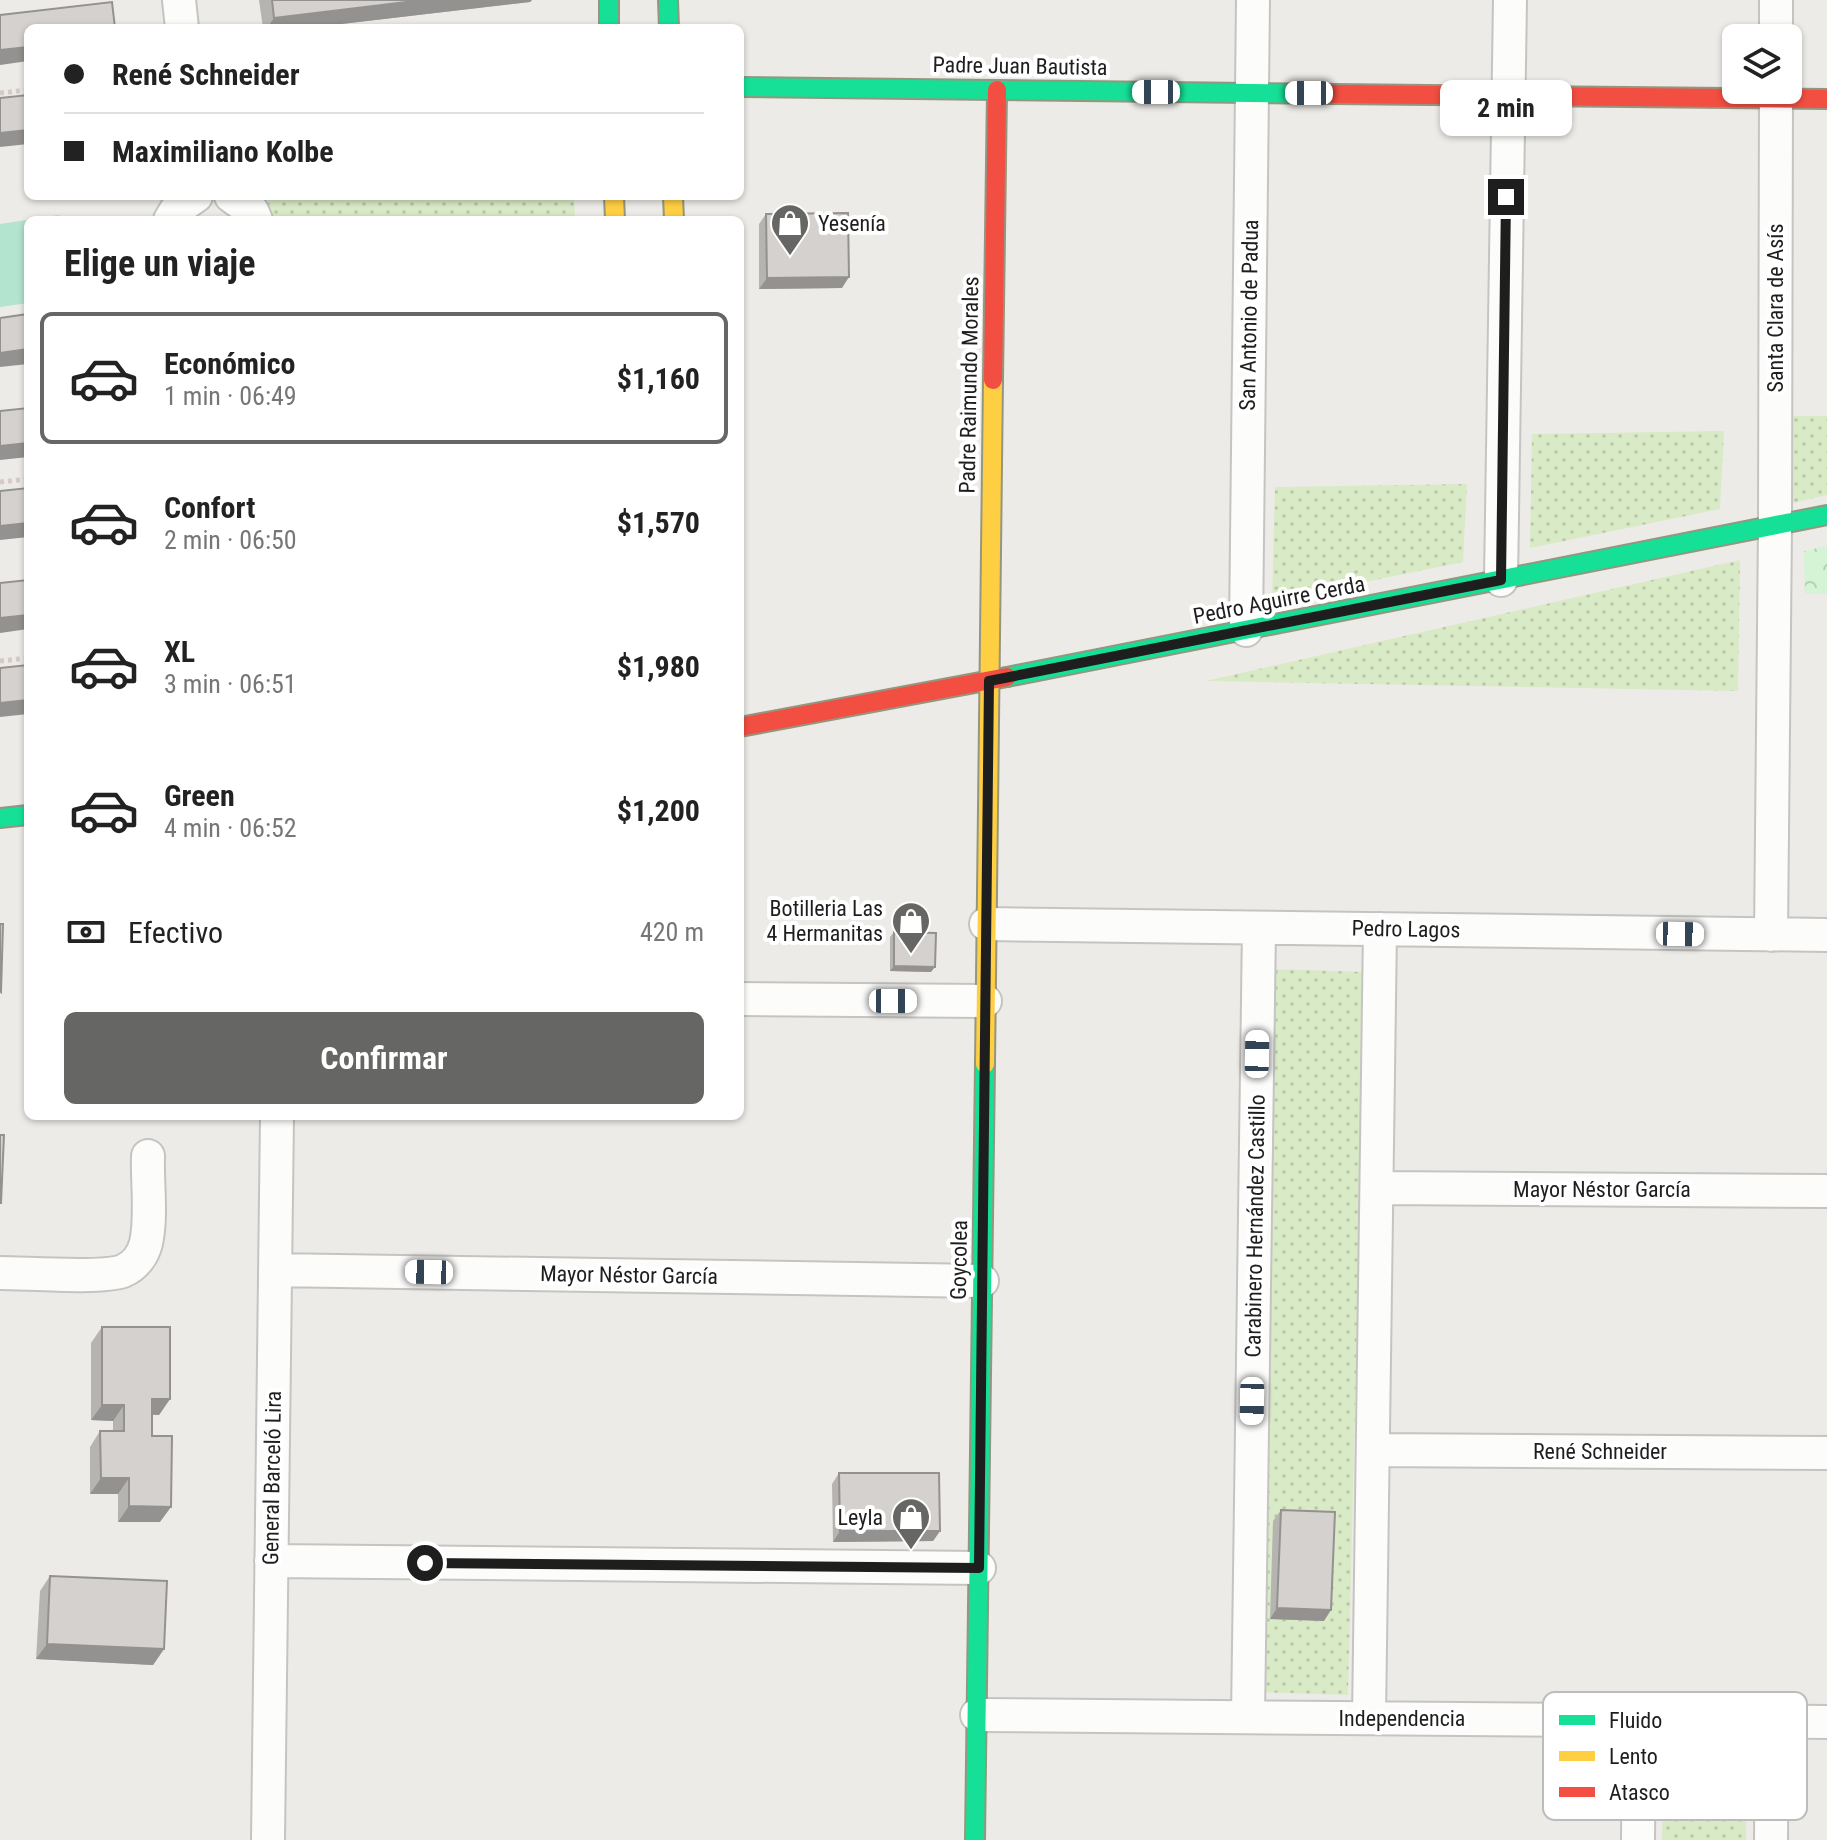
<!DOCTYPE html>
<html lang="es">
<meta charset="utf-8">
<style>
body{margin:0;font-family:"Roboto Condensed",sans-serif;background:#f2f2f2;color:#222;height:100vh;display:flex;flex-direction:column;font-size:30px;white-space:nowrap}
*{box-sizing:border-box;margin:0}
p{font-size:26px;color:#767676}
.icon{flex:none;width:44px;height:44px;fill:none;stroke:currentColor;stroke-width:2;stroke-linecap:round;stroke-linejoin:round}
.map{position:relative;flex:1;overflow:hidden}
.details{position:absolute;left:24px;top:216px;width:720px;height:904px;display:flex;flex-direction:column;background:#fff;border-radius:12px;box-shadow:0 2px 6px #0004}
.details>*{flex:none}
.hud{position:absolute;left:24px;top:24px;width:720px;height:176px;border-radius:12px;box-shadow:0 2px 6px #0004;display:grid;align-content:center;height:176px;padding:0 40px;background:#fff}
.fabs{position:absolute;left:1722px;top:24px;display:grid;gap:16px}
.fabs a{display:grid;place-items:center;width:80px;height:80px;border-radius:12px;background:#fff;box-shadow:0 2px 6px #0004;font-size:40px}
.end{position:absolute;width:36px;height:36px;margin:-18px;border:10px solid #1e1e1e;background:#fff;box-shadow:0 0 0 4px #fff}
.from{border-radius:50%}
.bubble{position:absolute;height:56px;border-radius:12px;background:#fff;box-shadow:0 2px 6px #0004;font-size:26px;font-weight:700;line-height:56px;text-align:center}
.car{position:absolute;width:24px;height:48px;margin:-24px -12px;border-radius:10px;box-shadow:0 0 6px 2px #0007;background:linear-gradient(#fff 24%,#345 0 40%,#fff 0 76%,#345 0 86%,#fff 0)}
.hud b{display:flex;align-items:center;gap:28px;height:76px;font-size:30px}
.hud b+b{border-top:2px solid #e0e0e0}
.hud i{width:20px;height:20px;background:#222}
ul{padding:0;list-style:none}
li{display:flex;align-items:center;gap:24px;height:132px;margin:0 16px 12px;padding:0 24px;border:4px solid transparent;border-radius:12px}
li div{flex:1}
li b{display:block;font-size:30px}
li em{font-style:normal;font-weight:700}
li.selected{border-color:#666664}
li>.icon{width:72px;height:72px;stroke-width:1.5}
h2{padding:0 40px;font-size:36px;line-height:96px}
.pay{display:flex;align-items:center;gap:20px;height:88px;padding:0 40px;font-size:30px}
.pay p{margin-inline-start:auto}
.button{display:flex;gap:16px;margin-top:auto;padding:16px 40px}
.button a{flex:1;height:92px;border-radius:12px;background:#666664;color:#fff;font-size:32px;font-weight:700;line-height:92px;text-align:center}
.map>svg:first-child{display:block}
</style>
<div class="map">
<svg width="1827" height="1840" viewBox="0 0 1827 1840">
<defs>
<pattern id="grass-dots" width="8" height="8" patternUnits="userSpaceOnUse" patternTransform="scale(2)"><rect width="8" height="8" fill="#d9eac6"/><path d="M2 2h.1M6 6h.1" fill="none" stroke="#bac8aa" stroke-width="1.8" stroke-linecap="round"/></pattern>
<pattern id="park-crowns" width="20" height="18" patternUnits="userSpaceOnUse" patternTransform="scale(2)"><rect width="20" height="18" fill="#d5f3d5"/><path d="M2 6a3 3 0 1 1 6 0M12 15a3 3 0 1 1 6 0" fill="none" stroke="#b6d0b6"/></pattern>
</defs>
<rect width="100%" height="100%" fill="#edebe7"/>
<path fill="url(#grass-dots)" d="M267,196H574L575,220H271Z
M1792,416H1827V495L1793,503Z
M1724,431L1720,509L1530,548L1532,434Z
M1467,484L1463,562L1272,601L1275,487Z
M1740,560L1738,691L1206,681Z
M1271,969L1366,972L1348,1695L1253,1692Z
M1664,1745L1747,1747L1746,1840H1662Z"/>
<path fill="url(#park-crowns)" d="M1827,546V594H1805L1804,551Z"/>
<path fill="#b3e4cf" d="M59,215L60,220H28V303L0,307V224Z"/>
<g fill="none" stroke-linecap="round" stroke-linejoin="round">
<g stroke="#c5c4c3" stroke-width="36">
<path id="street" d="M179,0L182,28
M1776,38V0
M231,196L252,211L256,220
M170,220L176,210L196,196
M1501,580L1510,0
M1246,630L1253,0
M986,924L1827,935
M1771,935L1775,526L1776,90
M740,999L985,1001
M1377,1188L1827,1191
M275,1270L982,1281
M0,1273C27,1273 102,1279 123,1271C135,1266 143,1255 146,1243C152,1216 147,1183 148,1156
M1373,1450L1827,1453
M271,1561L979,1568
M977,1715L1827,1722
M1248,1717L1259,928
M1369,1718L1380,929
M268,1840L277,1116
M1638,1840L1639,1720
M1771,1840L1772,1722"/>
</g>
<g stroke="#94967f" stroke-width="22">
<path id="fast" d="M609,0V28
M668,0L669,28
M740,87L1332,94
M1007,677L1827,515
M0,818L28,815
M975,1840L985,1064"/>
</g>
<g stroke="#94967f" stroke-width="22">
<path id="slow" d="M614,196L615,220
M673,196L674,220
M985,1064L993,380"/>
</g>
<g stroke="#94967f" stroke-width="22">
<path id="jam" d="M1332,94L1827,99
M993,380L997,90
M740,727L1007,677"/>
</g>
<path stroke="#d6c9c6" stroke-width="5" stroke-dasharray="4 4" stroke-linecap="butt" d="M0,93L28,90
M0,482L28,479
M0,661L28,658"/>
<use href="#street" stroke="#fcfcfb" stroke-width="32"/>
<use href="#fast" stroke="#16e098" stroke-width="18"/>
<use href="#slow" stroke="#ffcf43" stroke-width="18"/>
<use href="#jam" stroke="#f24e42" stroke-width="18"/>
</g>
<path fill="#b6b4b1" d="M259,0H532L530,2L307,28H263Z
M766,214L842,288L759,289V224Z
M894,932L931,972L890,971V937Z
M102,1327L170,1399L159,1415H152V1436L160,1522H118V1494H90V1447L100,1431H113V1421L91,1420V1343Z
M839,1473L940,1531L933,1541L833,1542L832,1484Z
M1281,1510L1324,1621L1270,1619L1273,1521Z
M50,1576L164,1649L153,1665L36,1659L40,1591Z"/>
<path fill="#949290" d="M423,0H532L530,2L307,28H267L274,18Z
M28,47V61L0,65V50Z
M28,130V144L0,147V133Z
M849,277L842,288L759,289L767,278Z
M28,349V364L0,367V353Z
M28,443V457L0,460V446Z
M28,523V537L0,540V526Z
M28,615V629L0,633V618Z
M28,700V714L0,717V703Z
M894,966L935,967L931,972L890,971Z
M152,1399H170L159,1415L141,1414Z
M102,1405H124L113,1421L91,1420Z
M101,1478H129L118,1494H90Z
M129,1506L171,1507L160,1522H118Z
M840,1531H940L933,1541L833,1542Z
M1277,1608L1331,1610L1324,1621L1270,1619Z
M47,1644L164,1649L153,1665L36,1659Z"/>
<path fill="#d4d1ce" stroke="#949290" stroke-width="2" d="M272,0H423L274,18Z
M112,2L115,28H28V47L0,50V15Z
M28,95V130L0,133V98Z
M848,213L849,277L767,278L766,214Z
M28,314V349L0,353V318Z
M28,408V443L0,446V411Z
M28,488V523L0,526V491Z
M28,580V615L0,618V583Z
M28,665V700L0,703V668Z
M0,924H3L1,992L0,991Z
M894,932L936,933L935,967L894,966Z
M0,1135H4L1,1203H0Z
M102,1327H170V1399H152V1436H172L171,1507L129,1506V1478H101L100,1431H124V1405H102Z
M839,1473H939L940,1531H840Z
M1281,1510L1335,1512L1331,1610L1277,1608Z
M50,1576L167,1581L164,1649L47,1644Z"/>
<g fill="none" stroke-linecap="round" stroke-linejoin="round">
<path stroke="#1e1e1e" stroke-width="10" d="M425,1563L979,1568L989,681L1501,580L1506,197"/>
</g>
<defs>
<g id="shop-pin" transform="scale(2)"><path d="M0 17L-7.5 6A9.5 9.5 0 1 1 7.5 6Z" fill="#666664" stroke="#fff"/><path d="M-5-2.5h2.3a2.7 3.5 0 0 1 5.4 0H5L5.5 6h-11ZM-1.5-2.5h3a1.5 2.3 0 0 0-3 0Z" fill="#fff"/></g>
</defs>
<g fill-rule="evenodd">
<use href="#shop-pin" x="790" y="223"/>
<use href="#shop-pin" x="911" y="921"/>
<use href="#shop-pin" x="911" y="1517"/>
</g>
<g text-anchor="middle" dominant-baseline="central" stroke-width="8" stroke-linejoin="round" paint-order="stroke">
<g font-size="22" fill="#1e1e1e" stroke="#fff">
<text transform="translate(1020 66) rotate(1)">Padre Juan Bautista</text>
<text transform="translate(1775 308) rotate(-90)">Santa Clara de Asís</text>
<text transform="translate(1249 315) rotate(-89)">San Antonio de Padua</text>
<text transform="translate(969 385) rotate(-89)">Padre Raimundo Morales</text>
<text transform="translate(1279 600) rotate(-11)">Pedro Aguirre Cerda</text>
<text transform="translate(1406 929) rotate(1)">Pedro Lagos</text>
<text x="1602" y="1189">Mayor Néstor García</text>
<text transform="translate(1255 1226) rotate(-89)">Carabinero Hernández Castillo</text>
<text transform="translate(959 1260) rotate(-89)">Goycolea</text>
<text transform="translate(629 1275) rotate(1)">Mayor Néstor García</text>
<text x="1600" y="1451">René Schneider</text>
<text transform="translate(272 1478) rotate(-89)">General Barceló Lira</text>
<text x="1402" y="1718">Independencia</text>
</g>
<g font-size="22" fill="#1e1e1e" stroke="#fff" text-anchor="end">
<text x="818" y="223" text-anchor="start">Yesenía</text>
<text x="883" y="908">Botilleria Las<tspan x="883" dy="25">4 Hermanitas</tspan></text>
<text x="883" y="1517">Leyla</text>
</g>
</g>
<rect x="1543" y="1692" width="264" height="128" rx="12" fill="#fff" stroke="#bcbcbc" stroke-width="2"/>
<rect x="1559" y="1715" width="36" height="10" fill="#16e098"/>
<rect x="1559" y="1751" width="36" height="10" fill="#ffcf43"/>
<rect x="1559" y="1787" width="36" height="10" fill="#f24e42"/>
<g font-size="22" fill="#1e1e1e">
<text x="1609" y="1728">Fluido</text>
<text x="1609" y="1764">Lento</text>
<text x="1609" y="1800">Atasco</text>
</g>
</svg>
<div class="fabs">
<a><svg class="icon" aria-label="layers" viewBox="0 0 24 24"><path d="M12 4l9 5-9 5-9-5zM3 14l9 5 9-5"/></svg></a>
</div>
<i class="end from" style="left:425px;top:1563px"></i>
<i class="end" style="left:1506px;top:197px"></i>
<div class="bubble" style="left:1440px;top:80px;width:132px">2 min</div>
<i class="car" style="left:1156px;top:92px;rotate:270deg"></i>
<i class="car" style="left:1309px;top:93px;rotate:270deg"></i>
<i class="car" style="left:1680px;top:934px;rotate:91deg"></i>
<i class="car" style="left:893px;top:1001px;rotate:90deg"></i>
<i class="car" style="left:1257px;top:1054px;rotate:1deg"></i>
<i class="car" style="left:429px;top:1272px;rotate:271deg"></i>
<i class="car" style="left:1252px;top:1401px;rotate:181deg"></i>
<div class="hud">
<b><i class="from"></i>René Schneider</b>
<b><i></i>Maximiliano Kolbe</b>
</div>
<section class="details">
<h2>Elige un viaje</h2>
<ul>
<li class="selected"><svg class="icon" aria-label="car" viewBox="0 0 24 24"><path d="M5 17H2v-5l4-1 3-4h7l3 4 3 1v5h-3M9 17h6M6 11h13"/><circle cx="7" cy="17" r="2"/><circle cx="17" cy="17" r="2"/></svg><div><b>Económico</b><p>1 min · 06:49</p></div><em>$1,160</em></li>
<li><svg class="icon" aria-label="car" viewBox="0 0 24 24"><path d="M5 17H2v-5l4-1 3-4h7l3 4 3 1v5h-3M9 17h6M6 11h13"/><circle cx="7" cy="17" r="2"/><circle cx="17" cy="17" r="2"/></svg><div><b>Confort</b><p>2 min · 06:50</p></div><em>$1,570</em></li>
<li><svg class="icon" aria-label="car" viewBox="0 0 24 24"><path d="M5 17H2v-5l4-1 3-4h7l3 4 3 1v5h-3M9 17h6M6 11h13"/><circle cx="7" cy="17" r="2"/><circle cx="17" cy="17" r="2"/></svg><div><b>XL</b><p>3 min · 06:51</p></div><em>$1,980</em></li>
<li><svg class="icon" aria-label="car" viewBox="0 0 24 24"><path d="M5 17H2v-5l4-1 3-4h7l3 4 3 1v5h-3M9 17h6M6 11h13"/><circle cx="7" cy="17" r="2"/><circle cx="17" cy="17" r="2"/></svg><div><b>Green</b><p>4 min · 06:52</p></div><em>$1,200</em></li>
</ul>
<div class="pay"><svg class="icon" aria-label="cash" viewBox="0 0 24 24"><path d="M3 7h18v10H3z"/><circle cx="12" cy="12" r="2"/></svg>Efectivo<p>420 m</p></div>
<div class="button"><a>Confirmar</a></div>
</section>
</div>
